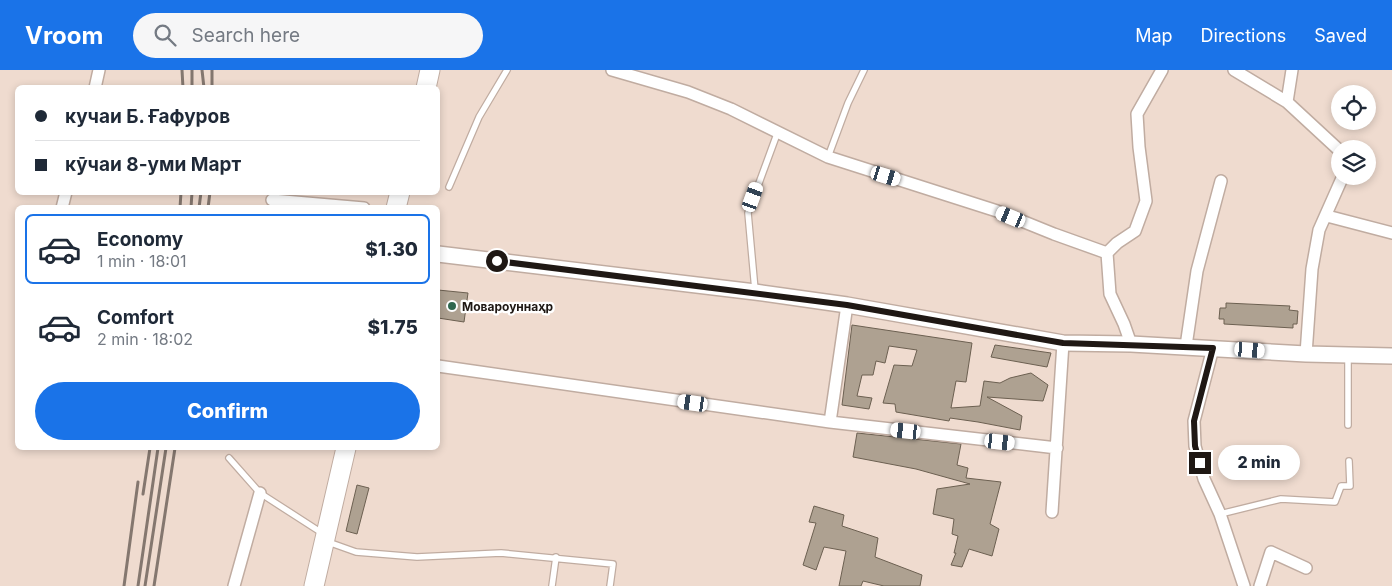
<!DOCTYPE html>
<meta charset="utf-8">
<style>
body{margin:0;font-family:Inter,sans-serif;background:#f6f6f7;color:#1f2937;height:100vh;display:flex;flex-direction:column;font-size:19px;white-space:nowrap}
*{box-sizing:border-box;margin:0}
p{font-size:16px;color:#747a83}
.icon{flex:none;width:28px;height:28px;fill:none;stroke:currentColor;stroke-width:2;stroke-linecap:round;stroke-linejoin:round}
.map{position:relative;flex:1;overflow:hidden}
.panel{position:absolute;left:15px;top:135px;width:425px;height:245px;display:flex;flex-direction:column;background:#fff;border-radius:8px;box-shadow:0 2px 8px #0003}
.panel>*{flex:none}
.top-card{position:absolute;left:15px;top:15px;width:425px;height:110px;border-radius:8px;box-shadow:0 2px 8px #0003;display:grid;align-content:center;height:110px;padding:0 20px;background:#fff}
.fabs{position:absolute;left:1331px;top:15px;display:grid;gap:10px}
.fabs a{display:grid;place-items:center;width:45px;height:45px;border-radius:50%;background:#fff;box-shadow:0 2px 8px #0003;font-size:25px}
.end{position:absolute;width:22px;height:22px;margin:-11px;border:6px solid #1f1814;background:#fff;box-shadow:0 0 0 2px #fff}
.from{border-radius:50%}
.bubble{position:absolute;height:35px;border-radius:18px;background:#fff;box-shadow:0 2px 8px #0003;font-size:16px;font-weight:800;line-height:35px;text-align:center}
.car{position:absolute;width:15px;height:30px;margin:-15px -8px;border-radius:6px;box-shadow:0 0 4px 1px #0007;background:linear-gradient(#fff 24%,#345 0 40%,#fff 0 76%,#345 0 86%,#fff 0)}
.top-card b{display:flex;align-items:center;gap:18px;height:48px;font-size:19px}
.top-card b+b{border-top:1px solid #e0e1e3}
.top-card i{width:12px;height:12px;background:#1f2937}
ul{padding:9px 0 0;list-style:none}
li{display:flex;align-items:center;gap:15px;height:70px;margin:0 10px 8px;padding:0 10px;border:2px solid transparent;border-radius:8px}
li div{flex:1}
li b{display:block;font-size:19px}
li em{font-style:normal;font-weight:800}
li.on{border-color:#1a73e8}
li>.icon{width:45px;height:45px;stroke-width:1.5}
.cta{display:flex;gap:10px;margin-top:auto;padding:10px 20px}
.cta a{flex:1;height:58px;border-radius:30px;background:#1a73e8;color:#fff;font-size:20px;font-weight:800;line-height:58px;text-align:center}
header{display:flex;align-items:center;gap:30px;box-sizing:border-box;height:70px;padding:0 25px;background:#1a73e8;color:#fff}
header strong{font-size:24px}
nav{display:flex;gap:28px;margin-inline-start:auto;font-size:18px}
.search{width:350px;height:45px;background:#f6f6f7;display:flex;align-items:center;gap:12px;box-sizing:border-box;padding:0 18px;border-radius:28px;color:#747a83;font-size:19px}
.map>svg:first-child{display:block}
</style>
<header>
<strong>Vroom</strong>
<div class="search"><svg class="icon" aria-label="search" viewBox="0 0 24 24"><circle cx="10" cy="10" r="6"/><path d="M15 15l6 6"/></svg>Search here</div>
<nav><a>Map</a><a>Directions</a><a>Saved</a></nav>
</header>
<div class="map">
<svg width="1392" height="516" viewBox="0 0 1392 516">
<rect width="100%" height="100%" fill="#efdbcf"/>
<path fill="#aea191" stroke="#6c6051" d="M438,220L468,223L464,252L438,248Z
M1226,233L1290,236L1289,240L1298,241L1297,254H1293V258L1224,254V249H1219L1220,238H1226Z
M852,255L972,273L966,312L956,311L951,338L980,336L984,311L1000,313L1010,308L1031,303L1048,315L1043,331L987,327L1022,346L1020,360L978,352L950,348L949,351L896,342L895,334L883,333L894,295L912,296L917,280L889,276L885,293L876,291L873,305H862L857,326L872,328L869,339L842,335Z
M995,275L1051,283L1047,297L991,287Z
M857,363L961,374L957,395L968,398L966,408L1001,412L990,454L999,459L992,486L969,479L962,497L951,495L956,483H954L958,466L952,464L954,449L933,444L937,419L970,414L916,399L853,387Z
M357,415L369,418L357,464L346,461Z
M814,436L844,445L842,456L878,468L875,487L922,505L920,516H884L863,511L861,516H839L846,481L824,477L816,500L803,495L816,453L809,452Z"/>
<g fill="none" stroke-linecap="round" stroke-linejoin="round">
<g stroke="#c0aca1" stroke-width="8">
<path id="service" d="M828,87L848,33L864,0
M449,117L479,47L507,0
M755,220L748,143L777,64
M1348,355V287
M229,388L260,423L322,463
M1220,444L1281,429L1335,432L1341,416H1350L1349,391
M328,472L356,482L417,487L501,483L613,494L610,516
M552,516L556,487"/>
</g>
<g stroke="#c0aca1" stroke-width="14">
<path id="minor" d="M612,0L688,22L731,39L828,87L997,141L1054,164L1107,183
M1234,0L1287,32L1340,81
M95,18L99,0
M1287,32L1292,0
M272,130L364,138
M62,138L66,122
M1327,146L1392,163
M1131,274L1124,254L1110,224L1107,183L1117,173L1135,161L1146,131L1139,77L1137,44L1162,0
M1186,276L1197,201L1221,111
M1213,278L1194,351L1195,376L1204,409L1220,444L1244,516
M1306,284L1312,199L1319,160L1343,106
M438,296L830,352L1057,378
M830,352L847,235
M1052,442L1063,273
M234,516L260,423
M1260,516L1271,482L1306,498"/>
</g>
<g stroke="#c0aca1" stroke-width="18">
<path id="tertiary" d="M438,184L755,222L847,235L1063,273L1131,274L1306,284L1392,286"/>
</g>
<g stroke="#c0aca1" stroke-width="21">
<path id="primary" d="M426,18L430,0
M396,138L400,122
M314,516L346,378"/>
</g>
<use href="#service" stroke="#fff" stroke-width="5.5"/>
<use href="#minor" stroke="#fff" stroke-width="11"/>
<use href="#tertiary" stroke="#fff" stroke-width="15"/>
<use href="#primary" stroke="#fff" stroke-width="19"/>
<path stroke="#84776f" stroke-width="3" d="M182,0L183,18
M192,0V18
M202,0L204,18
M212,0V18
M180,138L181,122
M191,138L192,122
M199,138L201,122
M208,138L210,122
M143,424L150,378
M124,516L138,412
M138,516L158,378
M145,516L166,378
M154,516L175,378"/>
</g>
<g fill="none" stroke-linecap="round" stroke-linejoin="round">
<path stroke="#1f1814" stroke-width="6" d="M497,191L847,235L1063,273L1213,278L1194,351L1195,376L1200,393"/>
</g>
<circle fill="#2f674f" stroke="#fff" stroke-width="2" cx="452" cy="236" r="5"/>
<g text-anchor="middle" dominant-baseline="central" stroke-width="4.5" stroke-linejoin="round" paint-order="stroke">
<g font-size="12" font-weight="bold" fill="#1f1814" stroke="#fff" text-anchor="start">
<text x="462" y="236">Мовароуннаҳр</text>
</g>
</g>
</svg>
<div class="fabs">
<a><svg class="icon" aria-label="locate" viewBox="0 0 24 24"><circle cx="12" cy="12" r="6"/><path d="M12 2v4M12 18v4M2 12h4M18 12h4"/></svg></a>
<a><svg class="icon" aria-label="layers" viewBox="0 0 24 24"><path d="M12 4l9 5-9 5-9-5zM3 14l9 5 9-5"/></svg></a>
</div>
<i class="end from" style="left:497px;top:191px"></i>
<i class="end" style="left:1200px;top:393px"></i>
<div class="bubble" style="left:1218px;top:375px;width:82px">2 min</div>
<i class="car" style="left:886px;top:106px;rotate:107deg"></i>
<i class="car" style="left:753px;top:127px;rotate:20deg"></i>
<i class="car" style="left:1011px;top:147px;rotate:292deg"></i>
<i class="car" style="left:1250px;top:280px;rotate:94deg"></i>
<i class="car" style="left:693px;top:333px;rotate:278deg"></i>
<i class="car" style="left:906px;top:361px;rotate:276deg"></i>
<i class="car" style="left:1000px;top:372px;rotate:96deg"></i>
<div class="top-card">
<b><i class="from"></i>кучаи Б. Ғафуров</b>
<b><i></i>кӯчаи 8-уми Март</b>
</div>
<section class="panel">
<ul>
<li class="on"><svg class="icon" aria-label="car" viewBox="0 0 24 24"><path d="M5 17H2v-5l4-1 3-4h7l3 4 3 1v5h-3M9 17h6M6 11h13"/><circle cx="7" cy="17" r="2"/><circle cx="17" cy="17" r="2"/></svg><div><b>Economy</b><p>1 min · 18:01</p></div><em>$1.30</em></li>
<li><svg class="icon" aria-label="car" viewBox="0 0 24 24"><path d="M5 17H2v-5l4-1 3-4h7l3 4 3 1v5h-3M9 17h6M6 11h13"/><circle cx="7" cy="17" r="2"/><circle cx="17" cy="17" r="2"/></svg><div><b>Comfort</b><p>2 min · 18:02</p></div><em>$1.75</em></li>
</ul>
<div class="cta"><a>Confirm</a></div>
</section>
</div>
